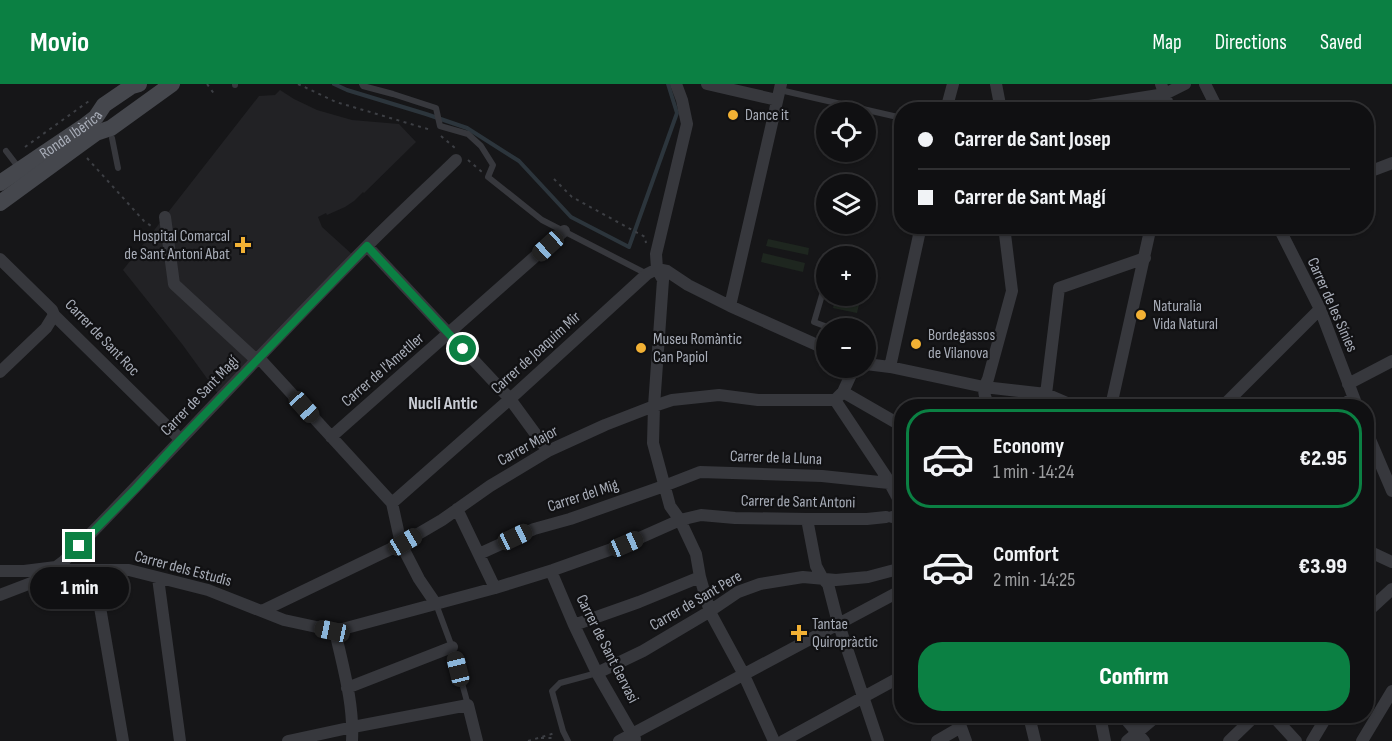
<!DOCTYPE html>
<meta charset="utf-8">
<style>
body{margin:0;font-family:"Sofia Sans Condensed",sans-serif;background:#1e1e20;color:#f1f3f6;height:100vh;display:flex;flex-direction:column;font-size:22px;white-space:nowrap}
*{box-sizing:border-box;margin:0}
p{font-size:20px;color:#9c9d9f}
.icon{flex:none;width:33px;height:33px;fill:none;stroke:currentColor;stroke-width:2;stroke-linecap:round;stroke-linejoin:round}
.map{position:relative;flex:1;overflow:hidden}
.drawer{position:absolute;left:894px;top:315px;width:480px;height:324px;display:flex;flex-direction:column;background:#101012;border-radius:24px;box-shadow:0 2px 4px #0004,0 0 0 2px #303032}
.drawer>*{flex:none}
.banner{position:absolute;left:894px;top:18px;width:480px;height:132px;border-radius:24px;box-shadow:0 2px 4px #0004,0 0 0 2px #303032;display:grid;align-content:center;height:132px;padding:0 24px;background:#101012}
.controls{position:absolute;left:816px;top:18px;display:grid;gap:12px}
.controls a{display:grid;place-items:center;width:60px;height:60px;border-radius:50%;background:#101012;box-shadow:0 2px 4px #0004,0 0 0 2px #303032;font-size:30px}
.end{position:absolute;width:27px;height:27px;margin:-14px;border:8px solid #0b8043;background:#fff;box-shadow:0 0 0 3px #fff}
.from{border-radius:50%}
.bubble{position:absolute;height:42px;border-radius:21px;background:#101012;box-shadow:0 2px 4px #0004,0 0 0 2px #303032;font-size:20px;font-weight:800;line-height:42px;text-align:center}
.car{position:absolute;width:18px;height:36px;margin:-18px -9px;border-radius:8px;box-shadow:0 0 4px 2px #0007;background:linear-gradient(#222 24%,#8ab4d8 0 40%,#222 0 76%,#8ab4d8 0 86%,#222 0)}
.banner b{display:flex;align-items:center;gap:21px;height:57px;font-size:22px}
.banner b+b{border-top:2px solid #303032}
.banner i{width:15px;height:15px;background:#f1f3f6}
ul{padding:10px 0 0;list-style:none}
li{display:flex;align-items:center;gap:18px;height:99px;margin:0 12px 9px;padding:0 12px;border:3px solid transparent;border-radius:24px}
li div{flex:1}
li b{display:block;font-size:22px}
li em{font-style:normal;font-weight:800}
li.selected{border-color:#0b8043}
li>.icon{width:54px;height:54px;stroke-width:1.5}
.cta{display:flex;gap:12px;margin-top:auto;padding:12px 24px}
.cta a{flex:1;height:69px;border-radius:24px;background:#0b8043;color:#fff;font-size:24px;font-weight:800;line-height:69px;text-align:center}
header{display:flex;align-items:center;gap:36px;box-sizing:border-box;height:84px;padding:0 30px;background:#0b8043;color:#fff}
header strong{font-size:28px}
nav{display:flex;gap:33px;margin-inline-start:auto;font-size:21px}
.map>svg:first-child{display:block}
</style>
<header>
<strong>Movio</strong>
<nav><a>Map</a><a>Directions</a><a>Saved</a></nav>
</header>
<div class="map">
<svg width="1392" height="657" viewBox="0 0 1392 657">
<rect width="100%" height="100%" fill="#161618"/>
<path fill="#222225" d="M280,6L294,15L317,26L352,36L399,40L416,58L364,109L363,108L354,117L345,123L327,131L326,129L318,133L322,143L354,172L219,311L182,260L123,186L259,12L275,11Z"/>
<path fill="#1e261f" d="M768,155L809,164L808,171L766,162Z
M763,169L805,179L803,188L761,178Z
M836,212H861L857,229L833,224Z"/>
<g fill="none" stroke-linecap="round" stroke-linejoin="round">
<path stroke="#2c353c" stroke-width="4" d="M334,0L347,6L426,30L467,44L519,77L571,133L629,163L677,29L668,0"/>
<path stroke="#3d3f44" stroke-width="2" stroke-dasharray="3 4.5" stroke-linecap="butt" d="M207,0L215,11
M298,0L336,18L431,46
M441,52L455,64
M25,63L89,17
M87,74L144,137L154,144
M468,76L482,88
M554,95L572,113L645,153L646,159
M541,654H556
M528,657L555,649"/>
<path stroke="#37383d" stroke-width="6" d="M235,0V1
M362,0L363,2L393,10L436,24L440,42L468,50L481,62L493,81L488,93L542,136L647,190
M780,6L902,34
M112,54L118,84
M6,67L19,84
M822,211L814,238L830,244
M436,520L452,563L468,621
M568,657L563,647L552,607L560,599L597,589"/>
<path stroke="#37383d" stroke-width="12" d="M676,0L682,16L687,40L656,170L657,185L663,196L654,322L653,359L670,422L680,436L696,470L700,493L710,528L742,587L774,657
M707,0L777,16
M996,0L1001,26
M1161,0L1170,26
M1205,0L1218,26
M946,26L953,0
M1064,26L1165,10L1185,0
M1366,89L1392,79
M165,133L174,200L252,272L259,274L392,419
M1278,142L1320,225L1357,322
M367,162L510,315L548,367
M0,175L52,226L54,231L180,355
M730,222L781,0
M866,280L890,283L984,303L1046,310L1074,322
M890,283L921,142
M854,284L843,308L835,316L887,394L902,422
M0,288L46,244L54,231
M1348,300L1392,277
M843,308L902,342
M989,322C984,311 982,307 988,295L1012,207L1004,142
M1047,322L1046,310L1059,204L1145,174
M1111,322L1151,142
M1223,322L1320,225
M1341,322L1353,314
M1366,346L1392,407
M331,353L564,147
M392,419L510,315L647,190L657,185L667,187L688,201L730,222L826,265
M392,419L401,460L419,495L436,520
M457,425L495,504
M892,433H902
M807,435L816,482L823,495L828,500L837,535L878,657
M1366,466L1392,478
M479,470L534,445L570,435L664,402L700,388L822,392L889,399
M95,486V494L123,657
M0,487H24L56,483L64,477C167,373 264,265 367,162C396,133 426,105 456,76
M551,487L574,541L597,589L635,655
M158,494L180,657
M0,511L65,486H129L208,506L284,536L335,547L495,504L553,486L626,460L680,436L701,431L735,434L807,435H867L886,433
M262,527L401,460L442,436L490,402L548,367L605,341L654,322L672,316L719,311L758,316H835
M1366,529L1392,505
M574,541L639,518L700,493
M335,547C343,583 354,620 352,657
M597,589L643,567L707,529L738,508L760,500L803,493L836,496L868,493L902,484
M347,604L452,563
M957,632L966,657
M1029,632L1035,657
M1100,632L1105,657
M1123,632L1144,657
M1273,632L1296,657
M288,657L353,643L468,621L477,657
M619,657L902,506
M783,657L902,592
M937,657L961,643
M1127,657L1157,632
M1229,657L1255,632
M1312,657L1327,632
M1362,657L1392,607"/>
<g stroke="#45474d" stroke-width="16">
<path id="s1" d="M0,99L83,43L96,33L104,21L132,2L139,0"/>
<path d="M0,119L78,62L96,49L111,44L172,0"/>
</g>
</g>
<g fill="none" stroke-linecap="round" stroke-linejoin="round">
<path stroke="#0b8043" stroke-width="8" d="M79,462L136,404L180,356L367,162L463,265"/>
</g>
<g fill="#f2b134" stroke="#111113" stroke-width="2">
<circle cx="733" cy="31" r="6"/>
<path d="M240 152h6v6h6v6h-6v6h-6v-6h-6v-6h6z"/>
<circle cx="1141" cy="231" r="6"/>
<circle cx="916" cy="260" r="6"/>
<circle cx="641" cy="264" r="6"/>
<path d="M796 540h6v6h6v6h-6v6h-6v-6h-6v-6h6z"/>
</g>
<g text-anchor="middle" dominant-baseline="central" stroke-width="4.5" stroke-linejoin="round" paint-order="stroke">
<g font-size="16" fill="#a8adb8" stroke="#111113" text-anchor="start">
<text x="745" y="31">Dance it</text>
<text x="230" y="152" text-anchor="end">Hospital Comarcal<tspan x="230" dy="18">de Sant Antoni Abat</tspan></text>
<text x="1153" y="222">Naturalia<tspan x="1153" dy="18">Vida Natural</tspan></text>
<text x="928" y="251">Bordegassos<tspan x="928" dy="18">de Vilanova</tspan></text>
<text x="653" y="255">Museu Romàntic<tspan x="653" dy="18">Can Papiol</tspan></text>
<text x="812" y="540">Tantae<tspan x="812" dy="18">Quiropràctic</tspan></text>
</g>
<g font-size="16" fill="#a8adb8" stroke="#111113">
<text stroke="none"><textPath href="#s1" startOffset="86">Ronda Ibèrica</textPath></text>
<text transform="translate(1332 221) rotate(66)">Carrer de les Sínies</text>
<text transform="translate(102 254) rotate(46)">Carrer de Sant Roc</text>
<text transform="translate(536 269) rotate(-42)">Carrer de Joaquim Mir</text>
<text transform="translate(383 286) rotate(-41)">Carrer de l'Ametller</text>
<text transform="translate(200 312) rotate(-46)">Carrer de Sant Magí</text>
<text transform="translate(528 362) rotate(-29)">Carrer Major</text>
<text transform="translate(776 374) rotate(2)">Carrer de la Lluna</text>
<text transform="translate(583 412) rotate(-18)">Carrer del Mig</text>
<text transform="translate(798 418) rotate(1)">Carrer de Sant Antoni</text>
<text transform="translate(183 485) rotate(15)">Carrer dels Estudis</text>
<text transform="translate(696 517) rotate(-30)">Carrer de Sant Pere</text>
<text transform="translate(607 565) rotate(63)">Carrer de Sant Gervasi</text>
</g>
<g font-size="18" font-weight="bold" fill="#c9ccd4" stroke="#111113">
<text x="443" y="319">Nucli Antic</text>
</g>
</g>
</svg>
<div class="controls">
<a><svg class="icon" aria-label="locate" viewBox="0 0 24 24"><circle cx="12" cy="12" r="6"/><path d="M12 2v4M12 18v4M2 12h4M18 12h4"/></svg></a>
<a><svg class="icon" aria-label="layers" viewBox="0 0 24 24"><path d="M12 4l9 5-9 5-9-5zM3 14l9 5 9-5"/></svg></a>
<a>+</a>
<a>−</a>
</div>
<i class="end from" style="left:463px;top:265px"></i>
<i class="end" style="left:79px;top:462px"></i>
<div class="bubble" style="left:30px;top:483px;width:99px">1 min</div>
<i class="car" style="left:548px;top:162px;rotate:228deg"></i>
<i class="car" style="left:304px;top:323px;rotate:138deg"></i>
<i class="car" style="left:515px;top:453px;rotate:65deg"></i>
<i class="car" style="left:405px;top:458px;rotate:60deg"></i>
<i class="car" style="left:626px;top:460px;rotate:66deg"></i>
<i class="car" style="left:332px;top:547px;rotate:282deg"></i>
<i class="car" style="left:458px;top:585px;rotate:346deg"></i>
<div class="banner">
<b><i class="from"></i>Carrer de Sant Josep</b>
<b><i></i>Carrer de Sant Magí</b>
</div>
<section class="drawer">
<ul>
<li class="selected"><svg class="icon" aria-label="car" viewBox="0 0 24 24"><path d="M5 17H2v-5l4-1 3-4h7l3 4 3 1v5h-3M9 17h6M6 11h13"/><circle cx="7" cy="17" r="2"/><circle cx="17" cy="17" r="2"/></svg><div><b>Economy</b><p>1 min · 14:24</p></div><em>€2.95</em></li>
<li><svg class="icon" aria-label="car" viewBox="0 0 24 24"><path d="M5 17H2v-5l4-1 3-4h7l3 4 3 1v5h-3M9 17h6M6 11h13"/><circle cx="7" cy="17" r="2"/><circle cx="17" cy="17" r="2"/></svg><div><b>Comfort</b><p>2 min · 14:25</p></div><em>€3.99</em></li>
</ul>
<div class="cta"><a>Confirm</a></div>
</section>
</div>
